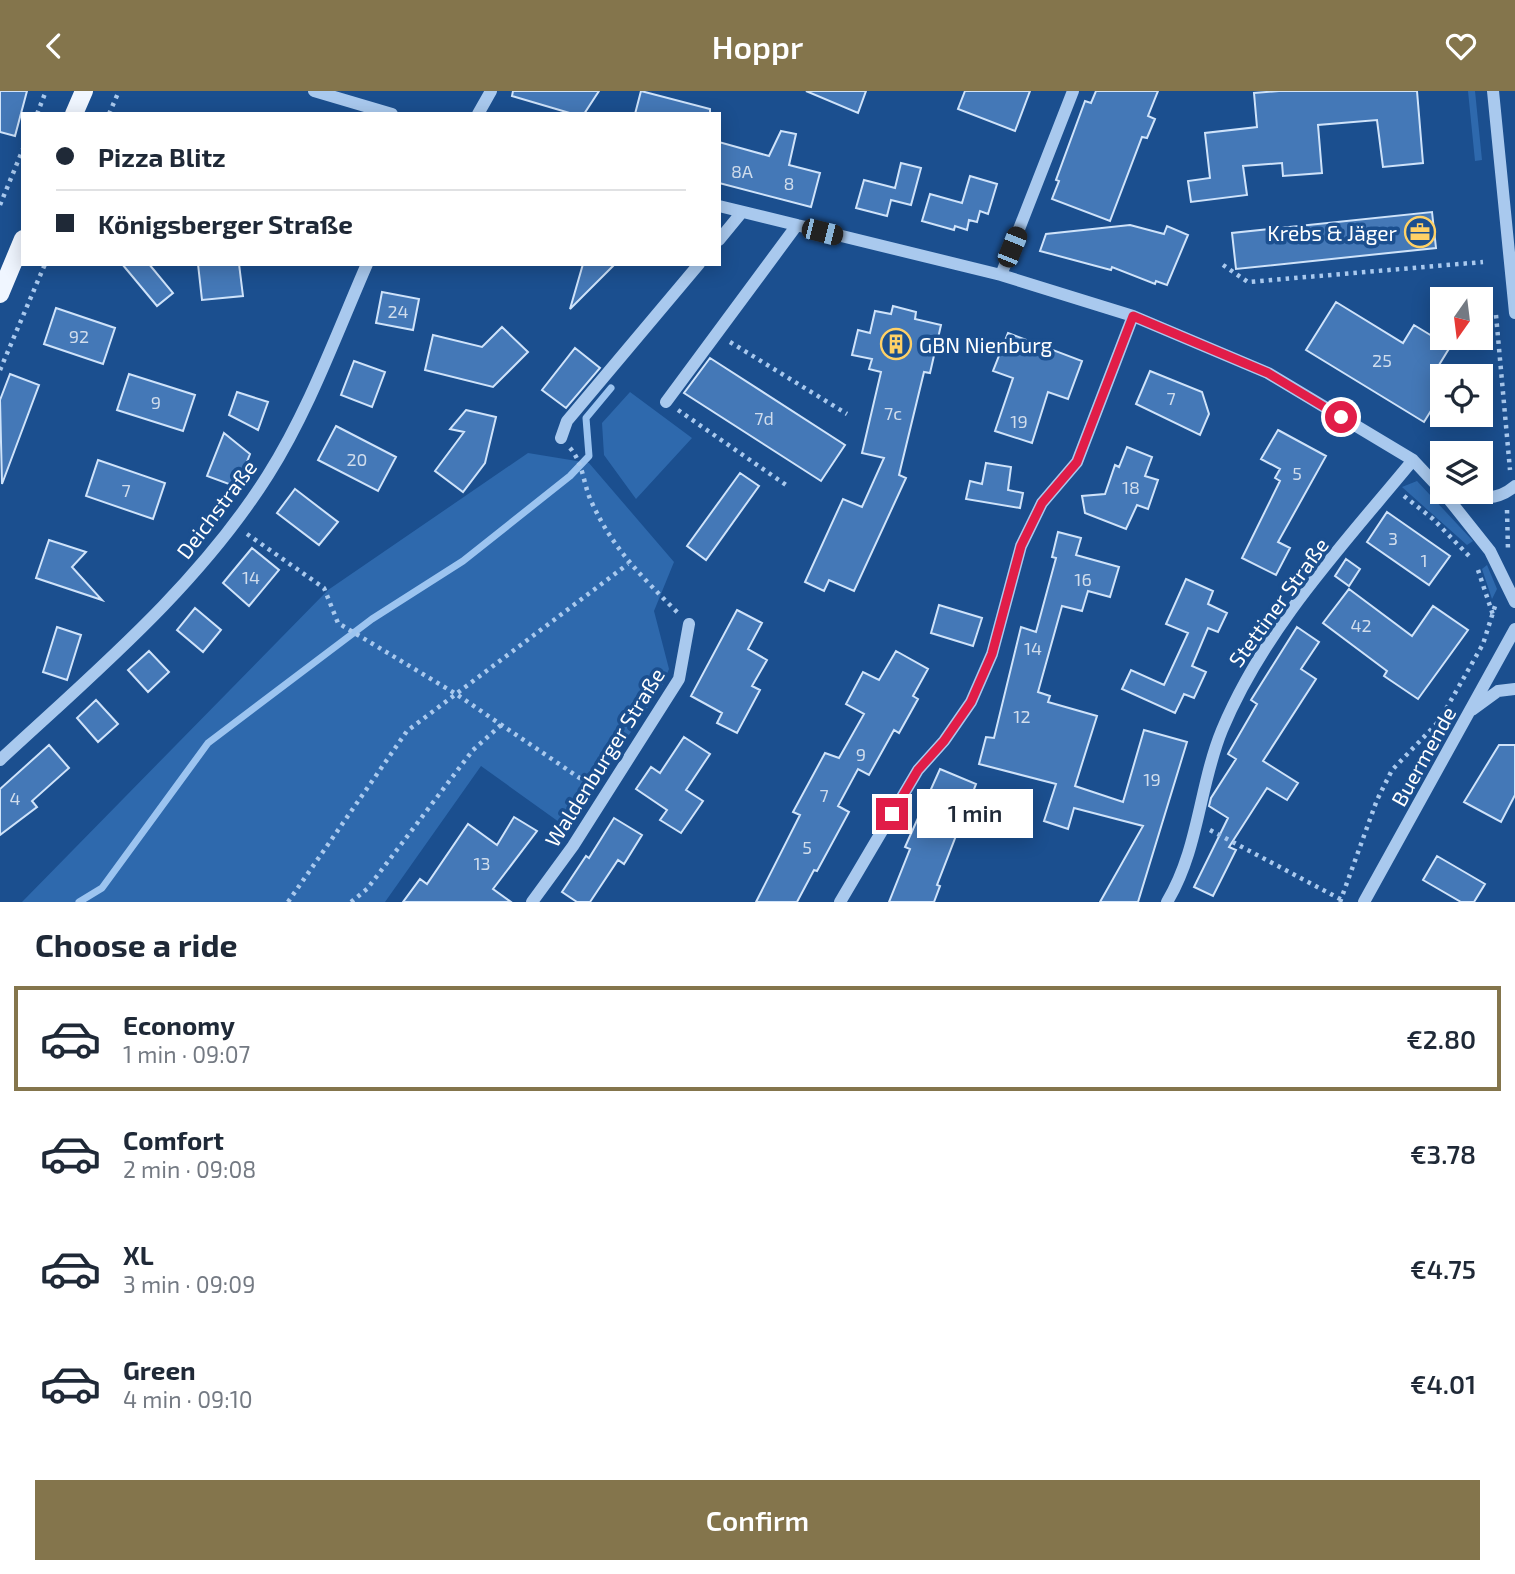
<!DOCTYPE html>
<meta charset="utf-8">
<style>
body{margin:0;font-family:"Exo 2",sans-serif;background:#f2f2f3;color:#1f2937;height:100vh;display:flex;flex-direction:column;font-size:26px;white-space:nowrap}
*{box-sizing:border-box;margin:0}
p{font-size:23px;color:#747a83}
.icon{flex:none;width:38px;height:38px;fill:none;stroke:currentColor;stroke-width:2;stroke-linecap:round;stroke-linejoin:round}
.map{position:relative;height:811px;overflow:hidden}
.drawer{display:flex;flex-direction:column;background:#fff;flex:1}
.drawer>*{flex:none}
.guide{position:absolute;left:21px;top:21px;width:700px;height:154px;border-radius:0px;box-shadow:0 4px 18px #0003;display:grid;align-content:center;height:154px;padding:0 35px;background:#fff}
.needle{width:46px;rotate:194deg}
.controls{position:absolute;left:1430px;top:196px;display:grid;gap:14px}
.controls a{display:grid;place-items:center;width:63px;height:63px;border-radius:0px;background:#fff;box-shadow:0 4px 18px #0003;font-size:35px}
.end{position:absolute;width:32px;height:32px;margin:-16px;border:9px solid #e11d48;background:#fff;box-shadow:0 0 0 4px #fff}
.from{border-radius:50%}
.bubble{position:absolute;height:49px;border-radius:0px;background:#fff;box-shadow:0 4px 18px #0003;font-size:23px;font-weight:600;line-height:49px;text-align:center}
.car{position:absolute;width:21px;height:42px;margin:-21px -10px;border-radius:9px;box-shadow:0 0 5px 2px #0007;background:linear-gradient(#222 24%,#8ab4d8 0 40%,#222 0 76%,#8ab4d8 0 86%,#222 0)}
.guide b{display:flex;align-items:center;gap:24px;height:66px;font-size:26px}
.guide b+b{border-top:2px solid #e0e1e3}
.guide i{width:18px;height:18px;background:#1f2937}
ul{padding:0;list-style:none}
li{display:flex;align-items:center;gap:21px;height:105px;margin:0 14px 10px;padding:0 21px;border:4px solid transparent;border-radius:0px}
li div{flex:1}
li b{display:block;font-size:26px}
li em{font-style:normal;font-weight:600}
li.current{border-color:#84754c}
li>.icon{width:63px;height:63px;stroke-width:1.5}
h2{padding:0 35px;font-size:32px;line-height:84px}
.button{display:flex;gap:14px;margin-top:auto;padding:14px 35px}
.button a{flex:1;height:80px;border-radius:0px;background:#84754c;color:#fff;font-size:28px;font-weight:600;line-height:80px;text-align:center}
header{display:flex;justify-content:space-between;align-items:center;height:91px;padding:0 35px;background:#84754c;color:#fff;font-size:32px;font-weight:600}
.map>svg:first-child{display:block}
</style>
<header><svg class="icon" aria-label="back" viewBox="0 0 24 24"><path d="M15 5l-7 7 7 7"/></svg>Hoppr<svg class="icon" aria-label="heart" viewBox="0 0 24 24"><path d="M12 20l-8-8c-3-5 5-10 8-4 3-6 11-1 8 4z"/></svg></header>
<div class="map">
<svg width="1515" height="811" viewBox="0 0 1515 811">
<rect width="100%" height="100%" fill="#1b4f8f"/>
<path fill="#2e69ad" d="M1468,0H1475L1482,69L1475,70Z
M630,301L692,347L636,408L604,364L602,332Z
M528,362L589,372L674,471L654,520L669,578L661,597L566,736L481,675L385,811H22L328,499Z
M1417,390L1473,450L1467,454L1402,396Z
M1487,474L1497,498L1492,508L1482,478Z"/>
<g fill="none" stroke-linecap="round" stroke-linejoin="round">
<path stroke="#9cc4f0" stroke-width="7" d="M79,811L102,797L208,652L372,528L463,470L570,385L589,365L586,327L611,297"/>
</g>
<path fill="#4478b7" stroke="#cfe3fa" stroke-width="2" d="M0,0H27L15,45L0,41Z
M513,0H599L584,23H573L512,5Z
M641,0L710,18V23H635Z
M806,0H866L858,22Z
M965,0H1030L1015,40L958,18Z
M1096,0H1158L1148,25L1155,28L1147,47L1142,46L1110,130L1052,108L1059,90L1056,89L1085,10L1091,12Z
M1279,0H1417L1423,72L1383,76L1377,29L1318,34L1322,82L1283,85L1282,72L1243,75L1247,104L1191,111L1188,90L1210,87L1205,42L1257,36L1254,2Z
M781,40L796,43L789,74L820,82L811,116L719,92V51L769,65Z
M901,72L921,77L911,114L891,109L887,125L856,117L864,89L895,97Z
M970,85L997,93L988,123L980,120L977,131L969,129L967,139L955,135L954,139L922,130L930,103L962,112Z
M1432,121L1436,157L1236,178L1232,142Z
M1130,134L1164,143L1167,135L1188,144L1167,194L1156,190L1155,193L1112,176L1111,179L1040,160L1046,143Z
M122,173H149L173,202L157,215Z
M198,173H239L243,205L202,209Z
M583,173H615L570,218Z
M382,201L419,208L413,239L376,232Z
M1336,211L1403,252L1414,234L1450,256L1439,274L1442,302L1424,331L1306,259Z
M893,215L916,221L915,228L941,234L930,282L924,281L899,384L906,387L854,500L829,489L824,500L805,491L843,408L862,416L884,367L862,362L881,281L869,278L872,268L852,264L858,239L870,242L875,220L891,223Z
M56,217L115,237L103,273L44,253Z
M502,236L528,261L493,296L425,279L433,244L482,256Z
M1008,242L1082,270L1068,308L1048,301L1032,352L995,340L1013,287L993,280Z
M575,257L600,277L566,317L542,299Z
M710,267L845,354L821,390L684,302Z
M354,270L385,281L372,316L341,304Z
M1150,280L1202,301L1209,323L1200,344L1136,313Z
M10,283L39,294L2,393L0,309Z
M129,283L195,304L183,340L117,319Z
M237,301L268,311L258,339L229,324Z
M466,319L496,326L485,372L463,401L435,380L464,341L450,338Z
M336,335L396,366L378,400L318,369Z
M1278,339L1326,365L1278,451L1290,457L1276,484L1242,467L1280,390L1275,387L1280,378L1261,368Z
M224,342L250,363L237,396L207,385Z
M1127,356L1152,366L1145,385L1158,389L1148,418L1137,414L1126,438L1085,422L1082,405L1105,403L1115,374L1119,376Z
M98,369L165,392L153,428L86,405Z
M986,372L1011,376L1008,399L1023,402L1020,417L966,408L970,390L982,393Z
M740,382L759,395L706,469L687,455Z
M295,398L338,431L319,454L277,422Z
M1387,421L1450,465L1429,494L1367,451Z
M1058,441L1081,447L1076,464L1119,476L1110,506L1088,500L1082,520L1062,515L1038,601L1050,605L1048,611L1097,625L1075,695L1123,711L1144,639L1187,651L1138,811H1100L1143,735L1074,717L1068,738L1044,730L1056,693L979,673L986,646L994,647L1021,536L1036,541L1056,467L1052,466Z
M49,449L86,461L72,476L102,509L36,487Z
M252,457L279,479L249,515L223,492Z
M1346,468L1360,478L1349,495L1335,485Z
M1186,488L1213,500L1208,513L1227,522L1218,541L1208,537L1192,575L1206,581L1194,607L1184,603L1175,622L1122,598L1131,579L1164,594L1188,542L1166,533Z
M1349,498L1412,545L1433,515L1468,539L1418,608L1384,585L1387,580L1323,532Z
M939,514L982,527L973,555L931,542Z
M195,517L221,539L203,561L177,539Z
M737,519L762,532L748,558L767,569L752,595L760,599L737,642L717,632L722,622L691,605Z
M57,536L81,544L67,589L43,581Z
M1297,536L1319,551L1301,578L1316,588L1263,670L1298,692L1287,709L1267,697L1229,756L1236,759L1213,805L1194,796L1228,727L1209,715L1211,707L1236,668L1228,663L1257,613L1251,609Z
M149,560L169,581L148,601L128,579Z
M896,560L928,578L913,605L918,608L899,642L894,639L869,684L858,678L838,715L849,721L817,780L814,779L797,811H756L800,724L793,721L825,662L839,667L864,623L846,613L863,581L879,589Z
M96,609L118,633L98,651L77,627Z
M684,646L710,663L686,699L703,710L681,742L660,729L667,719L636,698L651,676L660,682Z
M49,654L69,677L32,710L37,716L0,744V698Z
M1499,654H1515V704L1501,731L1464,711Z
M940,678L976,693L937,794L940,795L934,811H889L910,758L905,756Z
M514,726L537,740L493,798L511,811H403L420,788L427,793L468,733L497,754Z
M614,727L642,744L624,773L618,769L590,811H577L562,801L586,765L589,767Z
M1437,765L1485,793L1474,811H1461L1423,789Z"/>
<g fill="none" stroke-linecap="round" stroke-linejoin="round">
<path stroke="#a9c9ee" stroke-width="4.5" stroke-dasharray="3.5 5" stroke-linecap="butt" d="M37,23L46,0
M109,23L119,0
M0,114L23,58
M1223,174L1248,191L1483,171
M1496,224L1510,379
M730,251L847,323
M0,279L45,173
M678,319L786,394
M570,357C584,373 583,394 592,412C613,458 643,487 678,522
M1404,405L1433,428L1470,466
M1507,419L1508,459
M247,443L324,497L338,532L456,603L593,696
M1478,479L1493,524
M1442,625L1483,553L1496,512
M1210,739L1342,809
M288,811L407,640L628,473
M351,811L367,798L473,659L501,634
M1340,811L1377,709L1392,679L1444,625"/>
<path stroke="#a9c9ee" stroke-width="12" d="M314,0L392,23
M1493,0L1515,222
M478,23L491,0
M719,115L1001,184L1133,225L1268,282L1413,369L1442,400
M719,149L742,121
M1001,184L1073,0
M666,311L797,134
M561,347L567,330L699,173
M1443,401L1490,460L1515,511
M1459,401C1481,407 1496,411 1515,395
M1472,619L1498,600L1515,598
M0,669C95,581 198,495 268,384C309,319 336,244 367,173
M532,811L573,755L679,588L689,533
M840,811L918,679L944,650L971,611L992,563L1021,455L1042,412L1077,371L1133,225
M1167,811C1199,758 1199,695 1222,639C1265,536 1343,454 1413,369
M1364,811L1515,538"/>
<path stroke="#f0f6ff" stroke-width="18" d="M74,23L84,0
M0,203L23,148"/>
</g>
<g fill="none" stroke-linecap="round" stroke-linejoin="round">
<path stroke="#e11d48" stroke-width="9" d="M892,723L918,679L944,650L971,611L992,563L1021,455L1042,412L1077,371L1133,225L1268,282L1341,326"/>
</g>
<defs>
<g id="office-ring" transform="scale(1.575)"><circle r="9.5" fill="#1b4f8f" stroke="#ffd166" stroke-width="1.5"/><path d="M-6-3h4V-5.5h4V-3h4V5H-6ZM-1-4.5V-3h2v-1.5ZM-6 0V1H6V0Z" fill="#ffd166"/></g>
<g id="building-ring" transform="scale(1.575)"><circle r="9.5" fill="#1b4f8f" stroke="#ffd166" stroke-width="1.5"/><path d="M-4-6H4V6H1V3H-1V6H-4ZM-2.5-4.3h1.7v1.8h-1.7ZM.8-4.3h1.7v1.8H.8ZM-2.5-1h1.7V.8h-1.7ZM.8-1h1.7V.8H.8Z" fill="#ffd166"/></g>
</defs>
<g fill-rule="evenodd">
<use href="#office-ring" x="1420" y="141"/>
<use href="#building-ring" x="896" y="253"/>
</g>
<g text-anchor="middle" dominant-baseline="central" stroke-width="7" stroke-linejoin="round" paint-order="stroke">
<g font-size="18" fill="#d0dded">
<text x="742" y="80">8A</text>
<text x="789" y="92">8</text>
<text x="398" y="220">24</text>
<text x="79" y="245">92</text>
<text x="1382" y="269">25</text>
<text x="1171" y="307">7</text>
<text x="156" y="311">9</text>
<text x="893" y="322">7c</text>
<text x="764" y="327">7d</text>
<text x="1019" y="330">19</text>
<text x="357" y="368">20</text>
<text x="1297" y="382">5</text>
<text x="1131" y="396">18</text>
<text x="126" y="399">7</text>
<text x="1393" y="447">3</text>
<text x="1424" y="469">1</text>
<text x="251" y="486">14</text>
<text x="1083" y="488">16</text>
<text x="1361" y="534">42</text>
<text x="1033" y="557">14</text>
<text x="1022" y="625">12</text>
<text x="861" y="663">9</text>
<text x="1152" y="688">19</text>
<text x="824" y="704">7</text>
<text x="15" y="707">4</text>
<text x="807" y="756">5</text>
<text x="482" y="772">13</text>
</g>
<g font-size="21" fill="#fff" stroke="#1b4f8f" text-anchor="end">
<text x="1397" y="141">Krebs &amp; Jäger</text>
<text x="919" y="253" text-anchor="start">GBN Nienburg</text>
</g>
<g font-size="21" fill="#fff" stroke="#1b4f8f">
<text transform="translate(216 418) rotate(-53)">Deichstraße</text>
<text transform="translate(1278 511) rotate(-54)">Stettiner Straße</text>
<text transform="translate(1423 665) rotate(-61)">Buermende</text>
<text transform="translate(604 666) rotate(-58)">Waldenburger Straße</text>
</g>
</g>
</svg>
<div class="controls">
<a><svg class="needle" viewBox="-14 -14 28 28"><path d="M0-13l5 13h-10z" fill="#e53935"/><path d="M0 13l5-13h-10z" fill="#747a83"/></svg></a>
<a><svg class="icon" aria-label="locate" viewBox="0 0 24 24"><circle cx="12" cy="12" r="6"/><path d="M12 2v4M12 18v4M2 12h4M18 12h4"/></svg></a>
<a><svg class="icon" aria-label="layers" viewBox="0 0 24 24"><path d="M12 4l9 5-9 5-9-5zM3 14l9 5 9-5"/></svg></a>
</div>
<i class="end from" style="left:1341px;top:326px"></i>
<i class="end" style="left:892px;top:723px"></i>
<div class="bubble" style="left:917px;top:698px;width:116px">1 min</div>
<i class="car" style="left:822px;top:141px;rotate:104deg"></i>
<i class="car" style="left:1012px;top:156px;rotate:22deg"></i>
<div class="guide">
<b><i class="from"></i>Pizza Blitz</b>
<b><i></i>Königsberger Straße</b>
</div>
</div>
<section class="drawer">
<h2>Choose a ride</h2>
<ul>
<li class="current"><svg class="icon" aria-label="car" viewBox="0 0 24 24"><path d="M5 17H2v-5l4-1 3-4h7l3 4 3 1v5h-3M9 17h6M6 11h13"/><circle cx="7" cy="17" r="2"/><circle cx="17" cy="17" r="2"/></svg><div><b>Economy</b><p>1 min · 09:07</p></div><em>€2.80</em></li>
<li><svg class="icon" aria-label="car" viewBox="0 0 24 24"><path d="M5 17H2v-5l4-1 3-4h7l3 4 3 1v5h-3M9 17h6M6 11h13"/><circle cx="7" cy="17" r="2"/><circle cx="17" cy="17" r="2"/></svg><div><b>Comfort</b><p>2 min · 09:08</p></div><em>€3.78</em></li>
<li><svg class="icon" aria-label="car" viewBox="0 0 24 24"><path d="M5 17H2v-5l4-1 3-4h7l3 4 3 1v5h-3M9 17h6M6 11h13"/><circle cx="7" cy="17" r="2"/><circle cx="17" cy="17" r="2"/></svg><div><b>XL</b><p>3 min · 09:09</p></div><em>€4.75</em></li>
<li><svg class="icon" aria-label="car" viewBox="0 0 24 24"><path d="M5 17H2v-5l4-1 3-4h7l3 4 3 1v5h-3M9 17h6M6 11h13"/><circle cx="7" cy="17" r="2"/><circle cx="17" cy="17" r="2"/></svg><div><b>Green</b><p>4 min · 09:10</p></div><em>€4.01</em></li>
</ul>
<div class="button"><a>Confirm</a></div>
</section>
